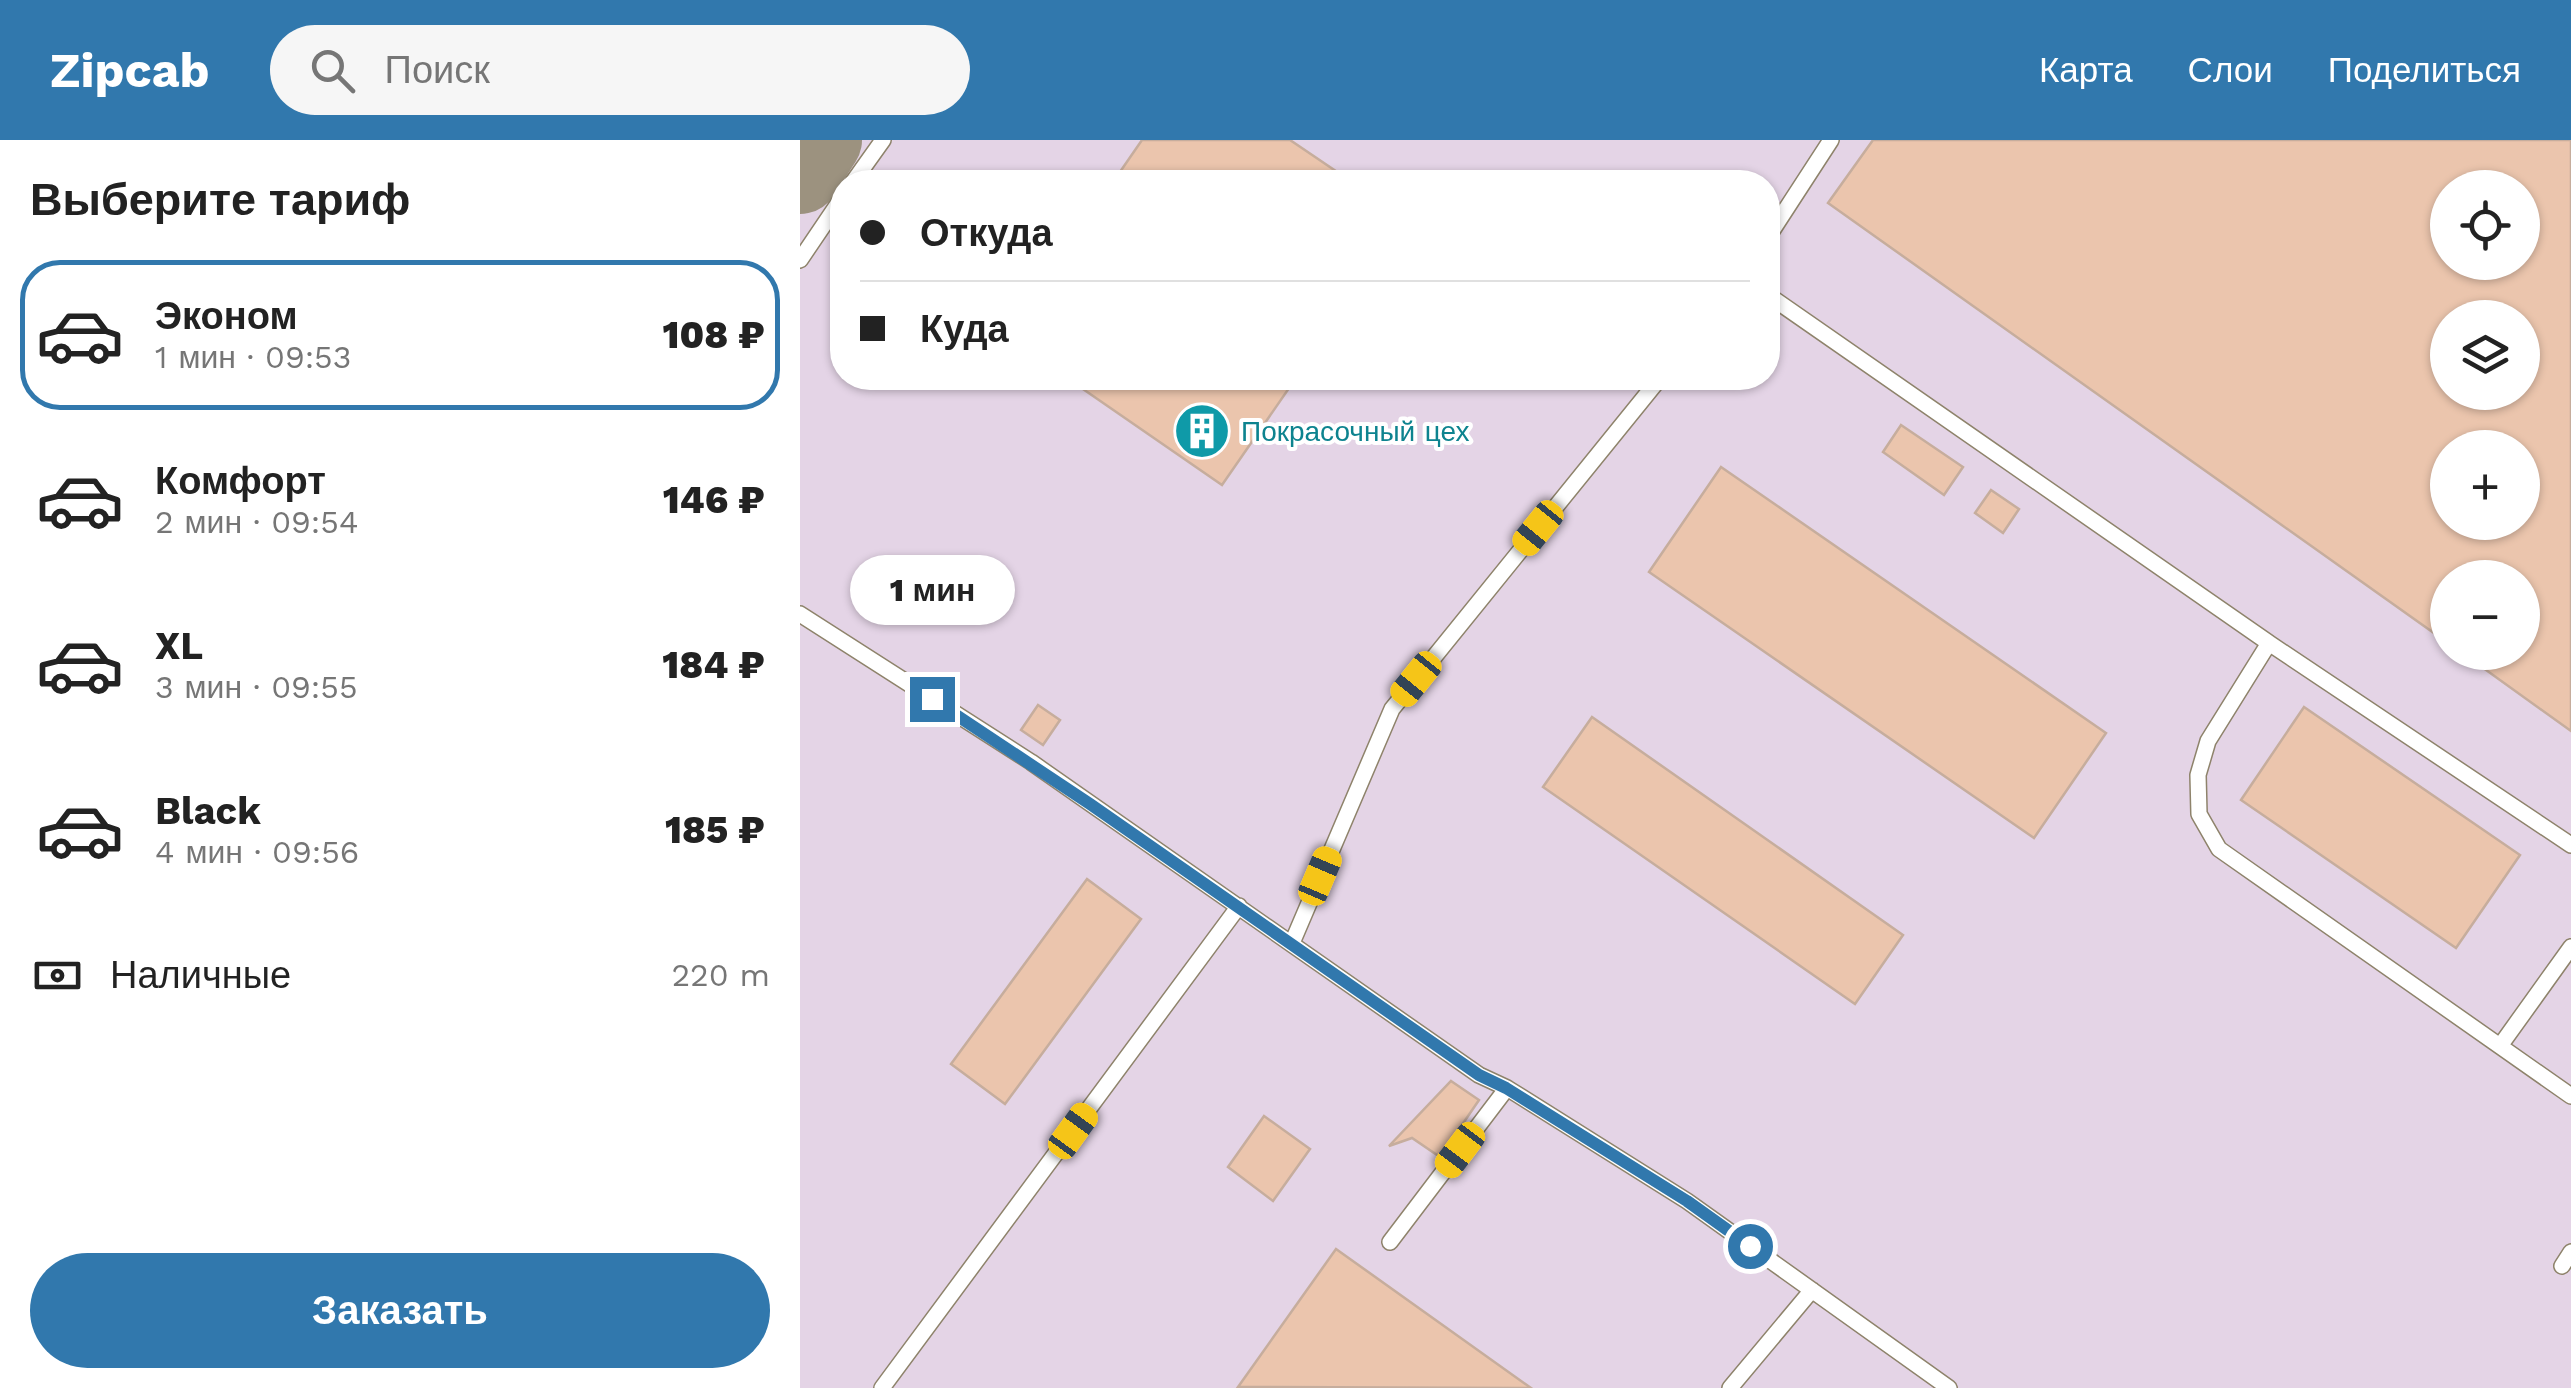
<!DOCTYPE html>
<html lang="ru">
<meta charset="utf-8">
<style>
body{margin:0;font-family:"Work Sans",sans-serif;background:#f6f6f6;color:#222;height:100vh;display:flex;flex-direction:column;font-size:38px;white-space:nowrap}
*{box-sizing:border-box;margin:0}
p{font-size:32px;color:#767676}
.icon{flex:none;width:55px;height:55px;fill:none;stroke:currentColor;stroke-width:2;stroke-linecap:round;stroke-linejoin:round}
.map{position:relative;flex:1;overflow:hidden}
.panel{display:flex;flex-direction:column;background:#fff;width:800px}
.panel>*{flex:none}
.guide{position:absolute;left:30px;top:30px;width:950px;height:220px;border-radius:40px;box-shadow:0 2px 8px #0004;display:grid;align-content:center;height:220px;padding:0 30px;background:#fff}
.buttons{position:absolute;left:1630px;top:30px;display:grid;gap:20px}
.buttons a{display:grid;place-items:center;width:110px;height:110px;border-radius:50%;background:#fff;box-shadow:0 2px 8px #0004;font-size:50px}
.end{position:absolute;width:45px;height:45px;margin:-22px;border:12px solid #3178ad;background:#fff;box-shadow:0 0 0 5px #fff}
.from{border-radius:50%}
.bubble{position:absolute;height:70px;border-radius:35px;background:#fff;box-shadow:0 2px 8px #0004;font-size:32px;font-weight:800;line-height:70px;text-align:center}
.car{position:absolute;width:30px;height:60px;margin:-30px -15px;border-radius:12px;box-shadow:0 0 8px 2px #0007;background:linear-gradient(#f5c518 24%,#345 0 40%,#f5c518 0 76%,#345 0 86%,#f5c518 0)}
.guide b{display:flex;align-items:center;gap:35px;height:95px;font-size:38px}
.guide b+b{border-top:2px solid #e0e0e0}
.guide i{width:25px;height:25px;background:#222}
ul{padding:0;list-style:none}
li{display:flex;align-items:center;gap:30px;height:150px;margin:0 20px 15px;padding:0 10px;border:5px solid transparent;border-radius:40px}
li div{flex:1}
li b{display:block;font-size:38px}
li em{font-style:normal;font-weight:800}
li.on{border-color:#3178ad}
li>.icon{width:90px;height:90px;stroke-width:1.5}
h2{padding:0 30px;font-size:45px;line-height:120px}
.pay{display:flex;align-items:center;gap:25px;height:110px;padding:0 30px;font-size:38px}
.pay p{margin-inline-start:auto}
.button{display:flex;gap:20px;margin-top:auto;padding:20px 30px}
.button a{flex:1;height:115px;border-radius:60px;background:#3178ad;color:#fff;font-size:40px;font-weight:800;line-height:115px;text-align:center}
header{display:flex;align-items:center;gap:60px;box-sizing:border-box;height:140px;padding:0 50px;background:#3178ad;color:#fff}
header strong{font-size:48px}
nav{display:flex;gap:55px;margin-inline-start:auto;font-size:35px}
.search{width:700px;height:90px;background:#f6f6f6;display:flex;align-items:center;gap:25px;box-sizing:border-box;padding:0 35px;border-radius:55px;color:#767676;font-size:38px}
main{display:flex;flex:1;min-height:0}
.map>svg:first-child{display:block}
</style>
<header>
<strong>Zipcab</strong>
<div class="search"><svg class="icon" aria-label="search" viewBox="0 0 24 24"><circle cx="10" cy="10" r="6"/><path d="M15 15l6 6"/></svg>Поиск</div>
<nav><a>Карта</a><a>Слои</a><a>Поделиться</a></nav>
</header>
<main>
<section class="panel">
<h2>Выберите тариф</h2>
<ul>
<li class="on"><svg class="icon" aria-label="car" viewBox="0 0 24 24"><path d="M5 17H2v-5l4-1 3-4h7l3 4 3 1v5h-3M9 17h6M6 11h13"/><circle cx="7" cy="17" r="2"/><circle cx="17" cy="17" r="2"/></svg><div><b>Эконом</b><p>1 мин · 09:53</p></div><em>108 ₽</em></li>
<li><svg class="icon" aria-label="car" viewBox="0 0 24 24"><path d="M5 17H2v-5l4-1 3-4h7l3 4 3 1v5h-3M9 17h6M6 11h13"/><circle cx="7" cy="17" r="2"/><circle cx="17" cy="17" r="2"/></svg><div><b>Комфорт</b><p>2 мин · 09:54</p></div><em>146 ₽</em></li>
<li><svg class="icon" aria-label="car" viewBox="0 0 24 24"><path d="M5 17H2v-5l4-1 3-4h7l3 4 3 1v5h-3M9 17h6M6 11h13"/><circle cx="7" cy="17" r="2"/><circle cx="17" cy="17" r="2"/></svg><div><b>XL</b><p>3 мин · 09:55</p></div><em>184 ₽</em></li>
<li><svg class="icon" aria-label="car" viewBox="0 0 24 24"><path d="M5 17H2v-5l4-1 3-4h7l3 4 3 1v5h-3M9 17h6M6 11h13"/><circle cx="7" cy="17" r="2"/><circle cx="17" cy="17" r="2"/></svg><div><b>Black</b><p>4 мин · 09:56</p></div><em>185 ₽</em></li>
</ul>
<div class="pay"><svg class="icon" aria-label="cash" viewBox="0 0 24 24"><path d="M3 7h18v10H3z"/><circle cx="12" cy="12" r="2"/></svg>Наличные<p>220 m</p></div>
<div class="button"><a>Заказать</a></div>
</section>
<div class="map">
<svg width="1771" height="1248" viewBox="0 0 1771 1248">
<rect width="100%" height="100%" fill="#efe2c8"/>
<path fill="#e4d4e6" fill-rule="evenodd" d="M0,0H1771V1248H0ZM42,42H968V238H42ZM1648,48H1722V122H1648ZM1648,178H1722V252H1648ZM1648,308H1722V382H1648ZM1648,438H1722V512H1648Z"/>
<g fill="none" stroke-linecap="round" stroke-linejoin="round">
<path stroke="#9c927f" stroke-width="80" d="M0,34L22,0"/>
</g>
<path fill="#ebc5ad" stroke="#c6ad9d" stroke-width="2.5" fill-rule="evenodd" d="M342,0H490L552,42H313Z
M1073,0H1771V591L1661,512H1722V438H1648V503L1028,63ZM1648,48H1722V122H1648ZM1648,178H1722V252H1648ZM1648,308H1722V382H1648Z
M267,238H496L422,345Z
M1101,285L1163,327L1144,355L1083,312Z
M921,327L1306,593L1234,698L849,432Z
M1191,350L1219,369L1203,393L1175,373Z
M238,565L260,580L243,605L221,590Z
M1504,567L1720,715L1656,808L1441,660Z
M792,577L1103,795L1055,864L743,647Z
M287,739L341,779L205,964L151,924Z
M651,941L679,960L640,1017L612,998L589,1006Z
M464,976L510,1009L473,1061L428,1027Z
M536,1109L731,1248L438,1247Z"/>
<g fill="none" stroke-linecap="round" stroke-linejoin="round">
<g stroke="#8e836b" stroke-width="18">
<path id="service" d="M53,42L83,0
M968,97L1031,0
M0,120L42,58
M968,155L1469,503L1408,601L1398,635L1399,674L1419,709L1771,956
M0,474L231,622L679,935L707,948L887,1061L1149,1248
M1469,503L1771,705
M492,803L592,569L860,238
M1700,906L1771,807
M590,1102L707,948
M1762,1126L1771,1112
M82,1248L439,766
M930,1248L1012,1150"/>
</g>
<use href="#service" stroke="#fff" stroke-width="15"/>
</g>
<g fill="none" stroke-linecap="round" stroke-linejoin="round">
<path stroke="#3178ad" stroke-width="12" d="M132,559L290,664L679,935L706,948L887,1061L950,1106"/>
</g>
<defs>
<g id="building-disc" transform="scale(2.875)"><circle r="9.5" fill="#0f9aa8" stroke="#fff"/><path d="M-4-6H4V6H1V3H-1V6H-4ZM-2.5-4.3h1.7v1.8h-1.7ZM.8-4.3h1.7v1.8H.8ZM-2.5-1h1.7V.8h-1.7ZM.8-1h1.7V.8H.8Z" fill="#fff"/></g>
</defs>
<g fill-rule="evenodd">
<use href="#building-disc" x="402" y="291"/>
</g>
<g text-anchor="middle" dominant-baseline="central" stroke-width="8" stroke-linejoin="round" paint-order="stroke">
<g font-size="28" fill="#0d838f" stroke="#fff" text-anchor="start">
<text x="441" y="291">Покрасочный цех</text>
</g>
</g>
</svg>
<div class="buttons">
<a><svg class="icon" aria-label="locate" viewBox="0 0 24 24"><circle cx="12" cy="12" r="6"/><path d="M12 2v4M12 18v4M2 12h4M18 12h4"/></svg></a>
<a><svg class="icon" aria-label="layers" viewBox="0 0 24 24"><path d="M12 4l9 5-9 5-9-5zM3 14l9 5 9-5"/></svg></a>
<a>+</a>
<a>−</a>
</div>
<i class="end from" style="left:950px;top:1106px"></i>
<i class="end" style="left:132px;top:559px"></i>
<div class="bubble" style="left:50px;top:415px;width:165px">1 мин</div>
<i class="car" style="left:738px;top:388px;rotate:219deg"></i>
<i class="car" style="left:616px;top:539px;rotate:219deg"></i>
<i class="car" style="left:520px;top:736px;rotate:23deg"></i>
<i class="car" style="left:273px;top:991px;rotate:36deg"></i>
<i class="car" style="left:660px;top:1010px;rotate:217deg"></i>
<div class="guide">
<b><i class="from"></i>Откуда</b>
<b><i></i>Куда</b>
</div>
</div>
</main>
